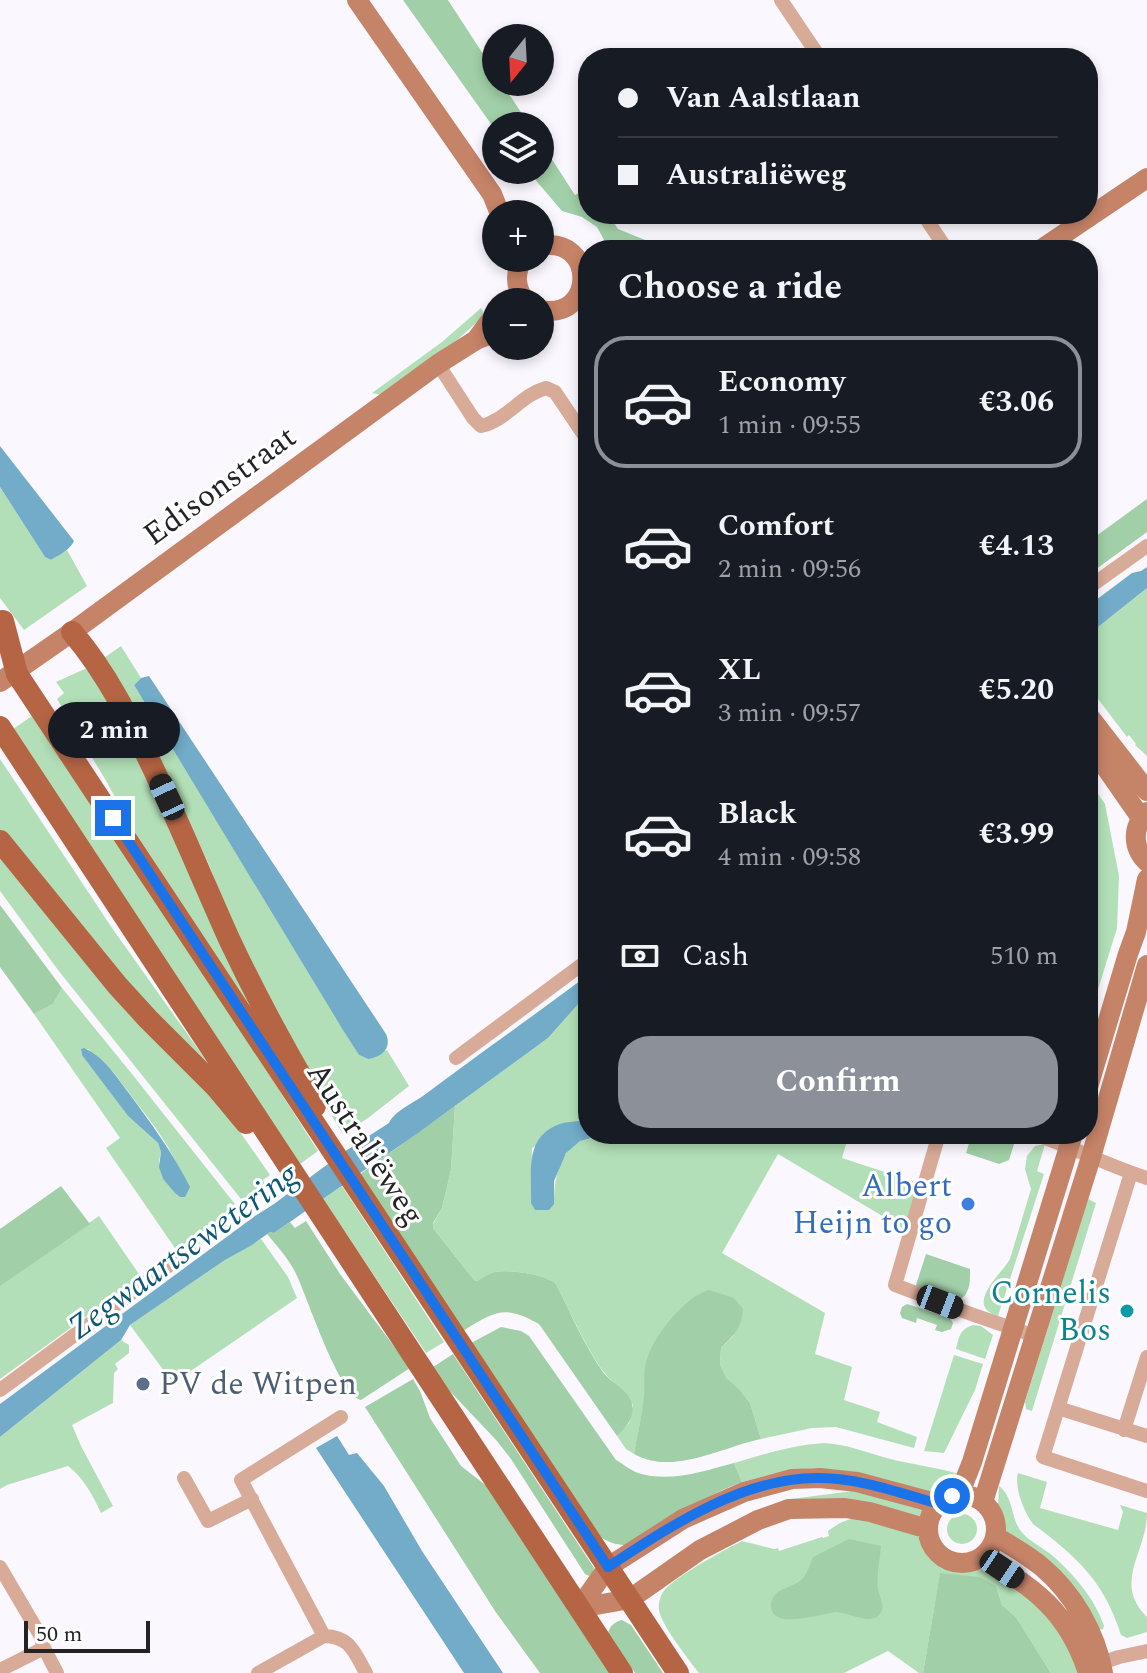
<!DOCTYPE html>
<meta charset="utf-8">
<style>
body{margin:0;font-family:Spectral,serif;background:#242831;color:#f1f3f6;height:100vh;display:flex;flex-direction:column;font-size:30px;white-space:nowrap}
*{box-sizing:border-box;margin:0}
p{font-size:26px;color:#9ea1a6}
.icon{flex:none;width:44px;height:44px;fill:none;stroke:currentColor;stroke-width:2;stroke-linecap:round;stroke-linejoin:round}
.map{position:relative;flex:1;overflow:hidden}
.drawer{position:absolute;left:578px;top:240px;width:520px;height:904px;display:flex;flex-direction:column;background:#171b24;border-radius:32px;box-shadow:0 4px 12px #0003}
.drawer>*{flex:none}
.top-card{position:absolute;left:578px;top:48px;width:520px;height:176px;border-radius:32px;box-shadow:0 4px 12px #0003;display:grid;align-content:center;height:176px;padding:0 40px;background:#171b24}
.needle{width:52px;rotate:198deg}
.fabs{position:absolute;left:482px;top:24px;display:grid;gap:16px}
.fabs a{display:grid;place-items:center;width:72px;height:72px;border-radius:50%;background:#171b24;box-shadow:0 4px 12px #0003;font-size:40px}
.scale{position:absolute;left:24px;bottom:20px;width:126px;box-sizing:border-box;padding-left:8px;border:4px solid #232225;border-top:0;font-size:22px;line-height:28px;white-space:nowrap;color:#232225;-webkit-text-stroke:6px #fff;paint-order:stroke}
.end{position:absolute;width:36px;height:36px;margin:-18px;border:10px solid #1a73e8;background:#fff;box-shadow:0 0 0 4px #fff}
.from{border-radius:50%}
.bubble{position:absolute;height:56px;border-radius:28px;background:#171b24;box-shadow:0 4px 12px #0003;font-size:26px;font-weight:700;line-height:56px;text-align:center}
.car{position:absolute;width:24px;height:48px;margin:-24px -12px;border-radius:10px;box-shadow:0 0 6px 2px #0007;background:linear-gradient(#222 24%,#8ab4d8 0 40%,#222 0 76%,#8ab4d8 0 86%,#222 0)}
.top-card b{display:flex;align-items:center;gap:28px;height:76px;font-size:30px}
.top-card b+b{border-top:2px solid #363941}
.top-card i{width:20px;height:20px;background:#f1f3f6}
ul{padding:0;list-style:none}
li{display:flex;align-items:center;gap:24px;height:132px;margin:0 16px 12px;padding:0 24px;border:4px solid transparent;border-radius:32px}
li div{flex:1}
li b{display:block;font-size:30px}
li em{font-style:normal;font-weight:700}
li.active{border-color:#8c9099}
li>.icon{width:72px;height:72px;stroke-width:1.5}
h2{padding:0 40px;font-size:36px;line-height:96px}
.pay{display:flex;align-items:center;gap:20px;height:88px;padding:0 40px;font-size:30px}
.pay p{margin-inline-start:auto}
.cta{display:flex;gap:16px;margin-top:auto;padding:16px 40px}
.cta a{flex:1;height:92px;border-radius:32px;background:#8c9099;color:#fff;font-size:32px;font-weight:700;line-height:92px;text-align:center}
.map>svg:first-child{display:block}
</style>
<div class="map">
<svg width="1147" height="1673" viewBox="0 0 1147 1673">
<rect width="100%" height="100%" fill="#fbf7fe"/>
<path fill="#b2dfb7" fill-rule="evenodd" d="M481,308L485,315L456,341L381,395L372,393L442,342Z
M0,487L45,557L51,560L67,550L87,586L24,630L0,598Z
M1147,588V756L1135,745L1136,744L1129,735L1127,737L1088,686V635Z
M121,646L141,678L134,685L359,1055L368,1059L387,1050L409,1086L368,1118L343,1134L305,1073L245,958L210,867L133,704L104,658Z
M89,667L113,707L267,1034L131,826L105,779L57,699L64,693L56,682Z
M32,716L203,971L318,1151L300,1164L13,729Z
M0,759L112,928L220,1080L153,1017L0,834Z
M1088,779L1105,804L1119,876L1117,928L1088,1022V904L1097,897L1088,870V847L1091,855L1097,813L1088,799Z
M0,852L210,1089L270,1175L263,1180L266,1189L245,1204L58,970L0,891Z
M62,988L132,1074L238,1208L179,1254L106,1148L120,1138L34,1014L53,1004ZM88,1049L114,1073L155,1127L168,1147L189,1187L180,1197L163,1179L161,1173L159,1161L161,1152L158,1143L128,1116L81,1052Z
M588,993V1119L580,1121L532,1148L531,1203L554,1204C554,1183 558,1153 579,1141C586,1137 597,1136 604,1134H849L842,1158L918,1183L906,1230L778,1154L722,1253L825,1313L815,1354L852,1367L844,1400L880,1412L877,1422L917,1437L914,1448L836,1427L812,1428L761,1439L750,1403L740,1390L726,1379L720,1364L721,1348L734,1335L647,1359L644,1402L634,1454L626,1449L617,1436L629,1423L633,1405C623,1388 611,1383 600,1367C583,1341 570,1312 556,1284C546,1274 508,1269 494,1272C488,1274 483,1277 477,1281L474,1280L433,1228V1224L442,1208L451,1170L455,1106L548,1038Z
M1045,1144L1037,1171L1044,1174L998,1316C963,1305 1002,1274 1010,1259L1031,1189L1025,1169L1027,1156L1035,1146Z
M342,1186L444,1342L426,1353L323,1199Z
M1088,1199L1096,1203L1032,1411L1026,1409L1025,1402Z
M99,1216L141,1277L0,1379V1285Z
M261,1239L288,1277L297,1298L179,1379L174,1380L170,1379L130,1325L225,1260Z
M973,1325L981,1326L993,1335L985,1359L956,1349C959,1337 960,1329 973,1325Z
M121,1340L129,1345V1353L115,1364L118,1369L114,1373L113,1403L72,1425L81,1446L113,1506L101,1513C93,1496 84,1478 68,1466L7,1485L0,1489V1437Z
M954,1355L983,1364L975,1390L944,1453L924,1451Z
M824,1443C846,1444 865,1452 887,1458C912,1465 938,1467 962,1475C954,1487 947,1491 934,1495L834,1470L812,1468L784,1471L742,1482L734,1463C764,1454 793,1445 824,1443Z
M1018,1473L1047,1482L1040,1508L1118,1530L1123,1512L1120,1505L1147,1513C1147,1552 1112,1583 1147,1617V1632L1127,1638L1121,1635C1104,1581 1077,1557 1033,1524C1024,1512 1014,1487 1018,1473Z
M999,1486C1013,1496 1011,1517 1020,1530C1029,1542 1043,1547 1054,1557C1075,1576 1095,1599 1104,1626L1103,1629L1099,1630L1005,1531L998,1506Z
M853,1491L924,1507L919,1521L783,1503V1500Z
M947 1529a15 15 0 1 1 30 0a15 15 0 1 1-30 0Z
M864,1517L917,1535L932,1556L942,1564L957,1570L987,1569L1039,1601L1084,1673H1051L1016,1617L1002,1605L996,1586L940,1574L923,1673H919L888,1651L844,1673H699C689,1660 661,1625 659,1610C658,1604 660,1597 663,1592C674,1577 724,1550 742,1541L774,1549L778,1548L779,1551L822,1537L823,1538L829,1536L828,1531C840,1522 849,1518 864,1517Z"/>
<path fill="#a1cfa7" d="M403,0H448L496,74V82H501L530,126H496V131Z
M540,141L575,195L588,188V214H608L618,229L670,250H612L609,249L597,227L582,217L562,211L527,170H540Z
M1147,499V532L1088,575V542Z
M0,905L62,988L53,1004L34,1014L0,967Z
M455,1106L451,1170L442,1208L433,1223V1228L474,1280L477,1281C483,1277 488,1274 494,1272C508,1269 546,1274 556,1284C571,1314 584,1345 603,1372C611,1383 629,1390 632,1404C635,1417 626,1428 617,1436L539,1324C505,1304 494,1312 463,1331L359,1175Z
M972,1134H1010L1014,1144L1009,1160L999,1164L966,1153Z
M61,1186L90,1224L0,1286V1229Z
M306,1221L340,1274L410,1368L361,1400C338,1394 308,1298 296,1274C289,1259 277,1246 267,1234L270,1232L274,1233L290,1222L295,1228Z
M926,1254L970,1269C972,1316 944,1299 915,1288Z
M709,1290L734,1298L743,1309C742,1328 734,1335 721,1348L720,1364L726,1378L740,1390L750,1403L761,1439C722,1447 673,1476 634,1454C637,1435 642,1416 644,1397C645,1385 643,1370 647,1359C654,1336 685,1296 709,1290Z
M907,1304L950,1318L953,1323L951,1329L942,1332L935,1330L937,1325L917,1318L916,1323L902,1318L900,1313L902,1307Z
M501,1327L521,1331L529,1336L616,1460C623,1464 630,1470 638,1473C670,1483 704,1471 734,1463L742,1482C702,1497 667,1521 632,1545C619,1546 609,1543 599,1536L471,1343Z
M453,1354L594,1568L593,1573L589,1576L585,1574L511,1459L497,1441L444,1385L433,1367Z
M413,1379L420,1391L430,1418L461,1466L488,1487L611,1673H540L495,1611L365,1407Z
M849,1539L881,1546C880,1560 876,1574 878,1589C879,1596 885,1605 881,1612C873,1628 847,1611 835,1612C821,1614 770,1631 771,1605C772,1587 793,1589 802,1579C808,1573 810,1564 813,1557Z
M940,1573L979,1577L996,1586L1002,1605L1016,1617L1051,1673H923Z
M622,1620L631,1625L663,1673H635L608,1633C610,1626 614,1622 622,1620Z"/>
<path fill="#72acc9" d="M0,446L74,541C70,550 59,555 51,560L45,557L0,487Z
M1147,567V588L1088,635V606L1132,573L1141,571Z
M149,676L386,1034C392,1048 382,1057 368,1059L359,1055L343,1030L134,685L141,678Z
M588,975V993L548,1038L418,1133L274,1233L270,1232L252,1245L225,1260L130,1325L121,1340L0,1437V1404L255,1216L274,1204L344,1152L389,1123C395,1110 416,1102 427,1093C480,1053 535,1015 588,975Z
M84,1048C103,1056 116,1076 128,1092C151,1123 173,1153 190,1187L185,1197H180L175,1193L163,1179L159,1167L161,1152L158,1143L128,1116L82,1055L81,1049Z
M588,1119V1134H604L580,1141L566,1153L554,1181V1204L549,1210H535L531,1203C532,1173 524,1139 557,1125C566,1121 578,1122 588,1119Z
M337,1436L349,1455L357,1453L384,1486L422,1551L503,1673H464L316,1448Z"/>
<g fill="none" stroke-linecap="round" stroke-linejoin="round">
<path stroke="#d8aa98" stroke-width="14" d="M781,0L820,58
M923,214L947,250
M438,364L473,418L481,426C507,420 521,395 546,388L555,392L588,441
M1088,588L1147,546
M456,1058L588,960
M939,1134L895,1285L971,1314L1035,1336
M1034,1134C1073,1147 1108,1166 1147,1178
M1131,1173L1043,1457L1147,1491
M0,1390L194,1247
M1058,1408L1147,1436
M341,1417L241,1480L324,1636C351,1637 354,1652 366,1673
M1124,1430L1147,1357
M184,1478L208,1521L252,1499
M0,1567L40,1635L44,1648L57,1673
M1095,1665L1119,1657L1147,1651
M0,1670L44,1648
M258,1673L324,1636"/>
<path stroke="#c58368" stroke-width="20" d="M357,0L492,194L500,214
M540,246C596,235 597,321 540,310
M1040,250L1147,178
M523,258C514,274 515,288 526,302
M476,340L496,313
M0,682L72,632L438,364L476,340L496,332
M1088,715L1147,791
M1088,742L1141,818
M1147,812C1132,827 1132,847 1147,862
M1088,1087L1128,954L1136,932L1147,879
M959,1495L972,1462L1073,1134
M928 1529a34 34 0 1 1 68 0a34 34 0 1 1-68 0Z
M983,1502L1091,1157L1147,965
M995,1536C1011,1546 1028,1555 1042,1567C1073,1593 1096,1633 1103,1673
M981,1557C1034,1586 1069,1613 1088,1673
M579,1608L608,1567L683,1519L744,1492L792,1479L820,1478L857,1482L939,1504
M579,1608L630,1599L700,1550L758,1520L789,1509L845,1508L870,1512L928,1529"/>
<path stroke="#b56544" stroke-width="22" d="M72,632C107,673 130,720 153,768C180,825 204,883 230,941C255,994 283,1046 313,1097L315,1106
M17,674L678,1673
M0,727L622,1673
M0,841L117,985L148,1019L216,1087L246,1123"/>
<path stroke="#b56544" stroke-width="22" d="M3,621L17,674"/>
</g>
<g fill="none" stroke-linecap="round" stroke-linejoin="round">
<path stroke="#1a73e8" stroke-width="10" d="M113,818L608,1567C669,1527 743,1477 819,1478C860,1478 900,1493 939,1504L952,1496"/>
</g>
<circle fill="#3f7fe0" stroke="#fff" stroke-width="3" cx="968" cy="1204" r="8"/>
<circle fill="#0f9aa8" stroke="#fff" stroke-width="3" cx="1127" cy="1311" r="8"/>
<circle fill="#5c6f8a" stroke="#fff" stroke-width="3" cx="143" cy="1384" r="8"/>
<g text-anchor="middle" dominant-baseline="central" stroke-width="6" stroke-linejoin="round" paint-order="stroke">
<g font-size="32" fill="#232225" stroke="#fff">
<text transform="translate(220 486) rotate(-36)">Edisonstraat</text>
<text transform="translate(365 1144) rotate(57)">Australiëweg</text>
</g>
<g font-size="32" fill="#366cbe" stroke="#fff" text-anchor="end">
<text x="952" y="1186">Albert<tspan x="952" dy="37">Heijn to go</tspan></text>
</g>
<g font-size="32" fill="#0d838f" stroke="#fff" text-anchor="end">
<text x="1111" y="1293">Cornelis<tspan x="1111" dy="37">Bos</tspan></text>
</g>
<g font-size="32" fill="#4e5e75" stroke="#fff" text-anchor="start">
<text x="159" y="1384">PV de Witpen</text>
</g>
<g font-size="34" font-style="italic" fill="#0c5876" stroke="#fff">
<text transform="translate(183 1252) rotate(-36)">Zegwaartsewetering</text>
</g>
</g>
</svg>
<div class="fabs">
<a><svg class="needle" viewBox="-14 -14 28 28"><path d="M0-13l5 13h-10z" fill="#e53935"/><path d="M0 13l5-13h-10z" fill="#9ea1a6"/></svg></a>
<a><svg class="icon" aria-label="layers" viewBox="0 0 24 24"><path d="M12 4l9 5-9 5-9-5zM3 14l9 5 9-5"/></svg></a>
<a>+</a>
<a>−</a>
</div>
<div class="scale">50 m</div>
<i class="end from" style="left:952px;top:1496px"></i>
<i class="end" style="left:113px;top:818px"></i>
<div class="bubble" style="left:48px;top:702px;width:132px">2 min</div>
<i class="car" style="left:167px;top:797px;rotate:335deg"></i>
<i class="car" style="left:940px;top:1302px;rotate:111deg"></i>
<i class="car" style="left:1002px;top:1569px;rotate:124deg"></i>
<div class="top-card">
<b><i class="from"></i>Van Aalstlaan</b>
<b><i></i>Australiëweg</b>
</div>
<section class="drawer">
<h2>Choose a ride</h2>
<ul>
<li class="active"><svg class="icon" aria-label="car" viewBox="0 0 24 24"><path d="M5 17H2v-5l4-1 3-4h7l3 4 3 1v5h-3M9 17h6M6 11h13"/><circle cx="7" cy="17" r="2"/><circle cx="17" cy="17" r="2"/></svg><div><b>Economy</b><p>1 min · 09:55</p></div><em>€3.06</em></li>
<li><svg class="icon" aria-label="car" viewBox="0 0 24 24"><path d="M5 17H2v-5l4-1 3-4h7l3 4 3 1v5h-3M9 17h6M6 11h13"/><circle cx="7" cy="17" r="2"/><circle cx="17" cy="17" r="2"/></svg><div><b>Comfort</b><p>2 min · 09:56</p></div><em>€4.13</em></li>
<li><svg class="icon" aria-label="car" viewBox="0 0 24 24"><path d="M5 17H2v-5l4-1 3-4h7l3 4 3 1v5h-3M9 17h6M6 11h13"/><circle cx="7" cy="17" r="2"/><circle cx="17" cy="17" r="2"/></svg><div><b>XL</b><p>3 min · 09:57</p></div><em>€5.20</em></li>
<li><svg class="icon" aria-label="car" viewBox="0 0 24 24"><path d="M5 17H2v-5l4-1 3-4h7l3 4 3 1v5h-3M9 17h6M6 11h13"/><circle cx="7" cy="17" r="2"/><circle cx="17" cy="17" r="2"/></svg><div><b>Black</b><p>4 min · 09:58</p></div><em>€3.99</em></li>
</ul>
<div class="pay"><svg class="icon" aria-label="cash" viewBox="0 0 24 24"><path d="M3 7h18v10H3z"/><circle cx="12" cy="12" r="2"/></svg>Cash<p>510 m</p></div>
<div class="cta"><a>Confirm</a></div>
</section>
</div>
